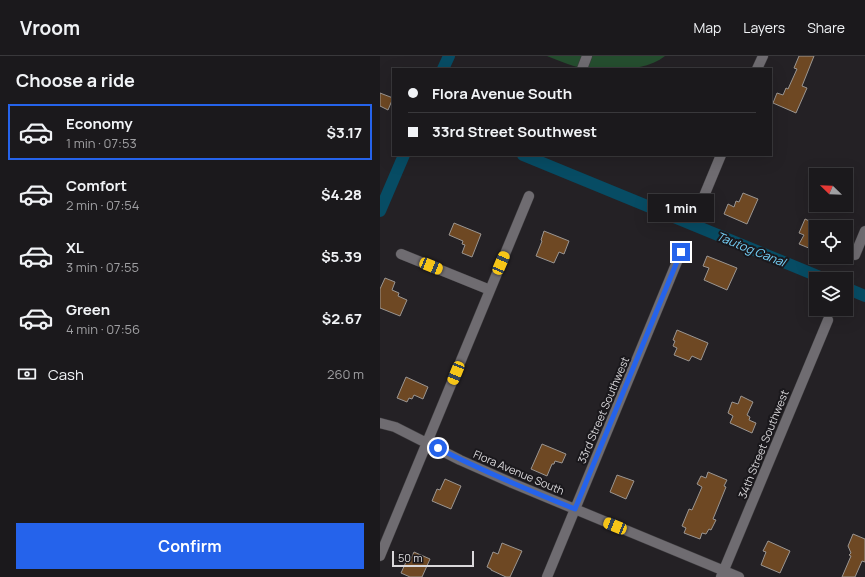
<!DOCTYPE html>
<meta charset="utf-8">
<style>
body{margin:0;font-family:Manrope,sans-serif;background:#242225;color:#f1f3f6;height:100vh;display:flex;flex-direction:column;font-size:15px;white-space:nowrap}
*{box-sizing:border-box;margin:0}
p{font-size:13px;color:#a0a0a3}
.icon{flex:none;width:22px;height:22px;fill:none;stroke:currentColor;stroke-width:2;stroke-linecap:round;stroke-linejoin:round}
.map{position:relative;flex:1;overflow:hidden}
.sheet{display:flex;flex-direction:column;background:#1b191c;width:380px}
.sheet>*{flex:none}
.hud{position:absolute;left:12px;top:12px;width:380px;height:88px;border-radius:0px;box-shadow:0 4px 16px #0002,0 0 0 1px #39383b;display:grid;align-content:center;height:88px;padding:0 16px;background:#1b191c}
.needle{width:26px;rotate:293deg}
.fabs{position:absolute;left:429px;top:112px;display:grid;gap:8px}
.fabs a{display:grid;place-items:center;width:44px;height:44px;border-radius:0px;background:#1b191c;box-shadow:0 4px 16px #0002,0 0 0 1px #39383b;font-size:20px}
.scale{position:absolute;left:12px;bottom:10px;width:82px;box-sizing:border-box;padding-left:4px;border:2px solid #dad8db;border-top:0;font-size:11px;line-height:14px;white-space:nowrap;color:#dad8db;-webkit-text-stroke:3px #1a181c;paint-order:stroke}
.end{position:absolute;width:18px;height:18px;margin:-9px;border:5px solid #2563eb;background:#fff;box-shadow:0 0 0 2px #fff}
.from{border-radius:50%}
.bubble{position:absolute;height:28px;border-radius:0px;background:#1b191c;box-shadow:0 4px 16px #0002,0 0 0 1px #39383b;font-size:13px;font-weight:700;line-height:28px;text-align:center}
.car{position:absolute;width:12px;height:24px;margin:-12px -6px;border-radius:5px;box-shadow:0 0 3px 1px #0007;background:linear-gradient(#f5c518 24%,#345 0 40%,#f5c518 0 76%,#345 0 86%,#f5c518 0)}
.hud b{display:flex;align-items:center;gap:14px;height:38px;font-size:15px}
.hud b+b{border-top:1px solid #39383b}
.hud i{width:10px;height:10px;background:#f1f3f6}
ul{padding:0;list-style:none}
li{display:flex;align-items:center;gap:12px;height:56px;margin:0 8px 6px;padding:0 8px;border:2px solid transparent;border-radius:0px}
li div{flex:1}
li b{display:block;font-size:15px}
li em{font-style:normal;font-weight:700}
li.selected{border-color:#2563eb}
li>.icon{width:36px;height:36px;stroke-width:1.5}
h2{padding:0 16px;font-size:18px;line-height:48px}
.pay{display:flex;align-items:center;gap:10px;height:44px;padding:0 16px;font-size:15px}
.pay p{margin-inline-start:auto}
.primary-button{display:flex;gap:8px;margin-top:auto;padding:8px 16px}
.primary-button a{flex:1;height:46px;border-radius:0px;background:#2563eb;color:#fff;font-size:16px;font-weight:700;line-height:46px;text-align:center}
header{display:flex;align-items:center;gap:24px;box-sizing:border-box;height:56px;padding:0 20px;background:#1b191c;border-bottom:1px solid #39383b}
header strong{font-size:19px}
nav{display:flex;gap:22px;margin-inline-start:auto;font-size:14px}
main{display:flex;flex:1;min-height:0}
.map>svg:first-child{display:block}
</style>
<header>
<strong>Vroom</strong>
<nav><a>Map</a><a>Layers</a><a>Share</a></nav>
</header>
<main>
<section class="sheet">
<h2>Choose a ride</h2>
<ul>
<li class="selected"><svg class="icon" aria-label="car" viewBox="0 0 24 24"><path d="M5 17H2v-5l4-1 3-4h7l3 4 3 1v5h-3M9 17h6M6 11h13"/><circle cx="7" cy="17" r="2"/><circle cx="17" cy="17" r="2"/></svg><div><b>Economy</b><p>1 min · 07:53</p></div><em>$3.17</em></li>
<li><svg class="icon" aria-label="car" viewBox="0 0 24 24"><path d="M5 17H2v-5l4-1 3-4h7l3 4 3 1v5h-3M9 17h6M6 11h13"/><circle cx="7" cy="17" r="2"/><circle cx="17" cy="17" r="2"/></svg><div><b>Comfort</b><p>2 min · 07:54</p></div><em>$4.28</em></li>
<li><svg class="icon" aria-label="car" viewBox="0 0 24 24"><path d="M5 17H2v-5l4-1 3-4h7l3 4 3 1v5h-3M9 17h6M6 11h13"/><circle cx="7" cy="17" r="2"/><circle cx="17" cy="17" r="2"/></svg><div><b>XL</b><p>3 min · 07:55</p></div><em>$5.39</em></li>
<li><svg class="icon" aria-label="car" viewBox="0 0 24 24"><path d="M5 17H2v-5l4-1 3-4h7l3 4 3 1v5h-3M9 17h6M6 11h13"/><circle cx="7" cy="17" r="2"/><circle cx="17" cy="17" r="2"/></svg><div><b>Green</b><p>4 min · 07:56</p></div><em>$2.67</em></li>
</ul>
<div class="pay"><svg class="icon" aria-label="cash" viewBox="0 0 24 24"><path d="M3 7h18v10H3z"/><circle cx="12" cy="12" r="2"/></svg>Cash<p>260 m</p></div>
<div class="primary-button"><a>Confirm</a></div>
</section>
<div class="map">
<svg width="485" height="521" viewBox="0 0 485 521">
<rect width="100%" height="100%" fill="#242125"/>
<path fill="#254e2f" d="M167,0H285C267,15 232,15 209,13C195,12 180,5 167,0Z"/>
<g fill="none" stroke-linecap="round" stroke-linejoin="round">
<path stroke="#074c64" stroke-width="12" d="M63,13L69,0
M143,99L445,223
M0,155L24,99
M466,232L485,240"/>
</g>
<path fill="#6e4823" stroke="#9b9692" d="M419,0H434L422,30L427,32L416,57L393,47L397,37L403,39L406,32L408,33L417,13L414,12Z
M0,37L13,42L8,54L0,50Z
M363,137L378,143L367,168L344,158L348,148L354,151L356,145L359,146Z
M425,163L436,168V195L419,188L424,179L419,177Z
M74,167L101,178L92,201L82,197L85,189L82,188L83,185L69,179Z
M164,175L189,185L184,198L179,196L174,207L156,200L162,185L161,184Z
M327,200L357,212L347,234L324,224L329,212L323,210Z
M5,222L15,226L12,234L19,237L18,240L27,244L20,260L0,252V233Z
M297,274L328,287L321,304L312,300L309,305L294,299L297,292L293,290L295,285L293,284Z
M26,321L48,331L43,343L34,339L32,343L29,342L27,346L17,342Z
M361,340L373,346L367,359L370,361L369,364L376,367L372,377L350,367L353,360L348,357L352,346L358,348Z
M162,388L186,398L182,407L175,405L174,408H172L167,420L151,413Z
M328,416L347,424L344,430L346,431L333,463L336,464L331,474L329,473L326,478L322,477L320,483L304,477L306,472L302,470L309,453L312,454L322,431L317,428L321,420L326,422Z
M237,419L254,425L246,443L230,436Z
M65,423L81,430L71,453L52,445L57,433L60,434Z
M473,478L485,483V506L482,505L475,521H462L471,500L469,499L471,497L468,490Z
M388,485L410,495L400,517L381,509L386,496L383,495Z
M122,487L142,495L130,521H126L111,514V513L107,511L113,496L118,498Z
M34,496L50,503L42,521H30L21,517L26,506L29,507Z"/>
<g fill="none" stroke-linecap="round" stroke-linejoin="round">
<g stroke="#3e3c3f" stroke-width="11">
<path id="minor" d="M202,13L207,0
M377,13L383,0
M324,140L341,99
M21,198L110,234
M475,199L485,175
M0,367L15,371L80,404L132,427L359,521
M0,500L149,140
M167,521L301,196
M341,521L448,264"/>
</g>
<use href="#minor" stroke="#6f6c71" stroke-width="10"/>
</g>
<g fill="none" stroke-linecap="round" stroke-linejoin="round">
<path stroke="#2563eb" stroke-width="5" d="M58,392C102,415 148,434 195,453L301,196"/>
</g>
<g text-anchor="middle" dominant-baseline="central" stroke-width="4" stroke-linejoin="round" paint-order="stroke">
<g font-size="11" fill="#dad8db" stroke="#1a181c">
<text transform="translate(223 354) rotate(-67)">33rd Street Southwest</text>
<text transform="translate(383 388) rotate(-68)">34th Street Southwest</text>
<text transform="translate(139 416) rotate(23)">Flora Avenue South</text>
</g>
<g font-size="12" font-style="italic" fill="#75d0f8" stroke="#1a181c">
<text transform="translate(371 193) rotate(22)">Tautog Canal</text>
</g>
</g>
</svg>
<div class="fabs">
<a><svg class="needle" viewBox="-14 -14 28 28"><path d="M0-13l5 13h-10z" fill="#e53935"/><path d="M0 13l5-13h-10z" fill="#a0a0a3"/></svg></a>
<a><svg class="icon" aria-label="locate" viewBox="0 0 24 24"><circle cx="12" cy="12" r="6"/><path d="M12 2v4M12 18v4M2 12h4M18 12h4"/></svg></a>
<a><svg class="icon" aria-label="layers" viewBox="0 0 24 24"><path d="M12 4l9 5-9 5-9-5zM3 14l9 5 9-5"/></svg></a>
</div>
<div class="scale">50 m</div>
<i class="end from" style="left:58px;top:392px"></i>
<i class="end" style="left:301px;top:196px"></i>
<div class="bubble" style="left:268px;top:138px;width:66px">1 min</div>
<i class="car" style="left:121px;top:207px;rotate:23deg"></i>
<i class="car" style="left:51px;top:210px;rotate:112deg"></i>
<i class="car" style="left:76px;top:317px;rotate:202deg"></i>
<i class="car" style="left:235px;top:470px;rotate:292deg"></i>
<div class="hud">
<b><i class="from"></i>Flora Avenue South</b>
<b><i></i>33rd Street Southwest</b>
</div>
</div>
</main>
